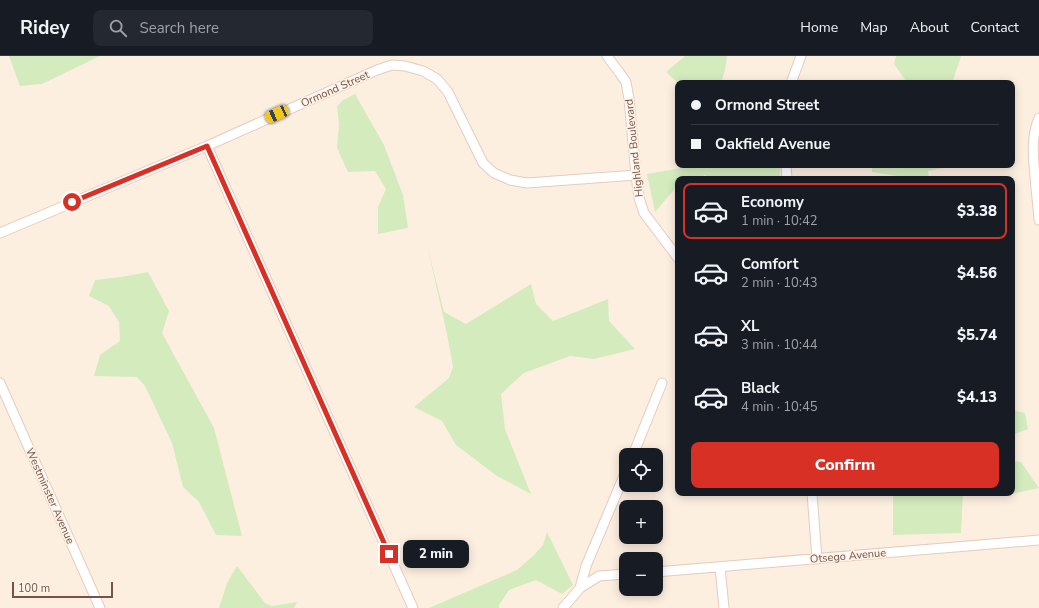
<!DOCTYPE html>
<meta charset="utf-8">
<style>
body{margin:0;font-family:"Nunito Sans",sans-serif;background:#242831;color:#f1f3f6;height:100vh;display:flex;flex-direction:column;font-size:15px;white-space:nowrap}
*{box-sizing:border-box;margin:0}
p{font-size:13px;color:#9ea1a6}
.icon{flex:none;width:22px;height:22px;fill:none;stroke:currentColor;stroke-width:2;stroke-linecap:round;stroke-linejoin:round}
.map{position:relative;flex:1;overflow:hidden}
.drawer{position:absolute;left:675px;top:120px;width:340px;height:320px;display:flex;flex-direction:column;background:#171b24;border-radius:8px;box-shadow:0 2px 10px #0003}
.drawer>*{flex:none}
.hud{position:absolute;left:675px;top:24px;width:340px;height:88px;border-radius:8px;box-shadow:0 2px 10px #0003;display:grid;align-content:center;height:88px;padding:0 16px;background:#171b24}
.tools{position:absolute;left:619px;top:392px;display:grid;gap:8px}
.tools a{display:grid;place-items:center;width:44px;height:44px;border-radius:8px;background:#171b24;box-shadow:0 2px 10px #0003;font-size:20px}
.scale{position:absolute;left:12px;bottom:10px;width:101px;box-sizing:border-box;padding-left:4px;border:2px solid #755346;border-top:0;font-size:11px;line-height:14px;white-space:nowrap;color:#755346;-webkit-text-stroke:3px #fff3e7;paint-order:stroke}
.end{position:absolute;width:18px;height:18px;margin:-9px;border:5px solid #d93025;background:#fff;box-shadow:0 0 0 2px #fff}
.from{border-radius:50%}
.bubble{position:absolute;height:28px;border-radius:8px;background:#171b24;box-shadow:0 2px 10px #0003;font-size:13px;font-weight:800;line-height:28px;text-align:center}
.car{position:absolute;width:12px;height:24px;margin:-12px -6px;border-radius:5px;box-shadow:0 0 3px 1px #0007;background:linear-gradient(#f5c518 24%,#345 0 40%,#f5c518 0 76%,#345 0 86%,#f5c518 0)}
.hud b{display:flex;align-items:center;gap:14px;height:38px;font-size:15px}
.hud b+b{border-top:1px solid #363941}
.hud i{width:10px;height:10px;background:#f1f3f6}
ul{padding:7px 0 0;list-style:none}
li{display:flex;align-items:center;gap:12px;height:56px;margin:0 8px 6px;padding:0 8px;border:2px solid transparent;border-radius:8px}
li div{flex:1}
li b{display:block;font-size:15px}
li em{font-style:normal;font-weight:800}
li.current{border-color:#d93025}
li>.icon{width:36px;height:36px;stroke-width:1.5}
.action{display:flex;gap:8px;margin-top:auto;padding:8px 16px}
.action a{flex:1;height:46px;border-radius:8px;background:#d93025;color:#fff;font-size:16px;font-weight:800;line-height:46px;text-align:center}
header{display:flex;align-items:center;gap:24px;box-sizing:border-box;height:56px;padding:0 20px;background:#171b24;border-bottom:1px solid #363941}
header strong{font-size:19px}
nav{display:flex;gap:22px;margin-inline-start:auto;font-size:14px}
.search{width:280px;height:36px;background:#242831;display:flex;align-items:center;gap:10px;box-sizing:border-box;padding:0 14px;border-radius:8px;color:#9ea1a6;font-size:15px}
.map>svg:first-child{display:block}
</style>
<header>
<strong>Ridey</strong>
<div class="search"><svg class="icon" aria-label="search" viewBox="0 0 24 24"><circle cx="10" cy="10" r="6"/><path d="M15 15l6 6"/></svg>Search here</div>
<nav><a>Home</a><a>Map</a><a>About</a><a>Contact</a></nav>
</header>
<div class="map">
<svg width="1039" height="552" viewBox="0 0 1039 552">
<rect width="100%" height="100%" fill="#fdefe0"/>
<path fill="#d4ebbe" d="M9,0H100L42,28L20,30Z
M685,0H727L725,14L721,27H678V33L677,26L666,16Z
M896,0H960L961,1L952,27H905L906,25L894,8Z
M355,38L384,89L403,139L408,172L378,178V151L386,133L375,115L348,116L337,92L339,68L337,50L343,44Z
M699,109H780V123H708L705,119L695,123H678V129L655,156L647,118Z
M872,109H959L928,115L929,123H917L872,116Z
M427,189L444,256L466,268L531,228L536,248L553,265L608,243L609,265L635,293L594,303L570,300L524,317L501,338L505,373L531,438L497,420L456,389L442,365L414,351L449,322L453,311L447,278Z
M148,216L169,255L162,277L214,372L242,480L216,479L199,446L183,431L172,387L145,330L137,321L94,320L100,299L120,285L119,266L109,250L89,240L95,224L121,221Z
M1012,354L1025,357L1028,373L1012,379Z
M1012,405L1021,406L1039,432L1012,438Z
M893,437H963L961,477L893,479Z
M547,476L573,529L562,538L536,524L509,534L499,549V552H429L517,514L535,498L543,489Z
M237,510L265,547L272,550L297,546L294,552H219L227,527Z"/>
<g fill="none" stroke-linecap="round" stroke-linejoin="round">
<g stroke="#e4ccbf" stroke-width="11">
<path id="minor" d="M607,0L619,16L626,26L629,43L636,119L639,142L644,157L678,202
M791,27L801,0
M1039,62C1031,81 1033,100 1035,120C1036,135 1038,149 1039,164
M207,90L413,552
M786,109L787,123
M0,177L207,90L377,14L392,9L405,10L423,15L437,23L448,36L483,107L494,117L510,124L527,127L636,119
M0,327L100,552
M633,399L662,327
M812,437L817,503
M720,511L724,552
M656,516L1039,484
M580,532L599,520L626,518
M563,552L580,532L586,510L626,415"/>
</g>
<use href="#minor" stroke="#fff" stroke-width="9"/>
</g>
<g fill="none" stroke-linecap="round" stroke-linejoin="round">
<path stroke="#d93025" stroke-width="5" d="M72,146L207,90L389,498"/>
</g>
<g text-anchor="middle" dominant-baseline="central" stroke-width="3" stroke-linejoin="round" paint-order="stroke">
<g font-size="11" fill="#755346" stroke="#fff3e7">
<text transform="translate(335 33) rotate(-24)">Ormond Street</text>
<text transform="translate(634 92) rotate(-96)">Highland Boulevard</text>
<text transform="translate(50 440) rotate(66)">Westminster Avenue</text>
<text transform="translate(848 500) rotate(-5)">Otsego Avenue</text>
</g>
</g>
</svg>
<div class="tools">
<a><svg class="icon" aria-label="locate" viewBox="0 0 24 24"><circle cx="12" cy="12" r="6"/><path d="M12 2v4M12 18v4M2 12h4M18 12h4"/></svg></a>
<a>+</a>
<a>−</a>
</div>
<div class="scale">100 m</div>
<i class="end from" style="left:72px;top:146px"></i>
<i class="end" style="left:389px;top:498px"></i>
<div class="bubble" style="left:403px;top:484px;width:66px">2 min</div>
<i class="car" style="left:277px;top:58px;rotate:246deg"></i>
<div class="hud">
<b><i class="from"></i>Ormond Street</b>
<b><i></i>Oakfield Avenue</b>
</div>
<section class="drawer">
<ul>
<li class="current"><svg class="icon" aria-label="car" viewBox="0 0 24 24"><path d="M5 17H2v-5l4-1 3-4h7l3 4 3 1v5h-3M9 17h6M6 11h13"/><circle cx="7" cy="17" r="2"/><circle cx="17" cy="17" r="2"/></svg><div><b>Economy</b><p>1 min · 10:42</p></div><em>$3.38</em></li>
<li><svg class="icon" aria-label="car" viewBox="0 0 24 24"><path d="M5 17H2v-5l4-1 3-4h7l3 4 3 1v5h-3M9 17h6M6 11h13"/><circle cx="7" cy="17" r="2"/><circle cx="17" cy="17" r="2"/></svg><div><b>Comfort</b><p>2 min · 10:43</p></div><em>$4.56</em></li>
<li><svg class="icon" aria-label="car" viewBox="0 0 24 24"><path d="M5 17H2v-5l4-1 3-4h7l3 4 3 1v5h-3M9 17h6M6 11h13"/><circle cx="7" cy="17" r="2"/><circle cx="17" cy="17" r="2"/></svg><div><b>XL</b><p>3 min · 10:44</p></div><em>$5.74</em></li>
<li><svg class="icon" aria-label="car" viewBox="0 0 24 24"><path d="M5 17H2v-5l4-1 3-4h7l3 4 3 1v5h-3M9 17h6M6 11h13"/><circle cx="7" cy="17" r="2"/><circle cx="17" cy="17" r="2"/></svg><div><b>Black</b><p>4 min · 10:45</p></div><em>$4.13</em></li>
</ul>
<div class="action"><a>Confirm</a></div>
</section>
</div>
